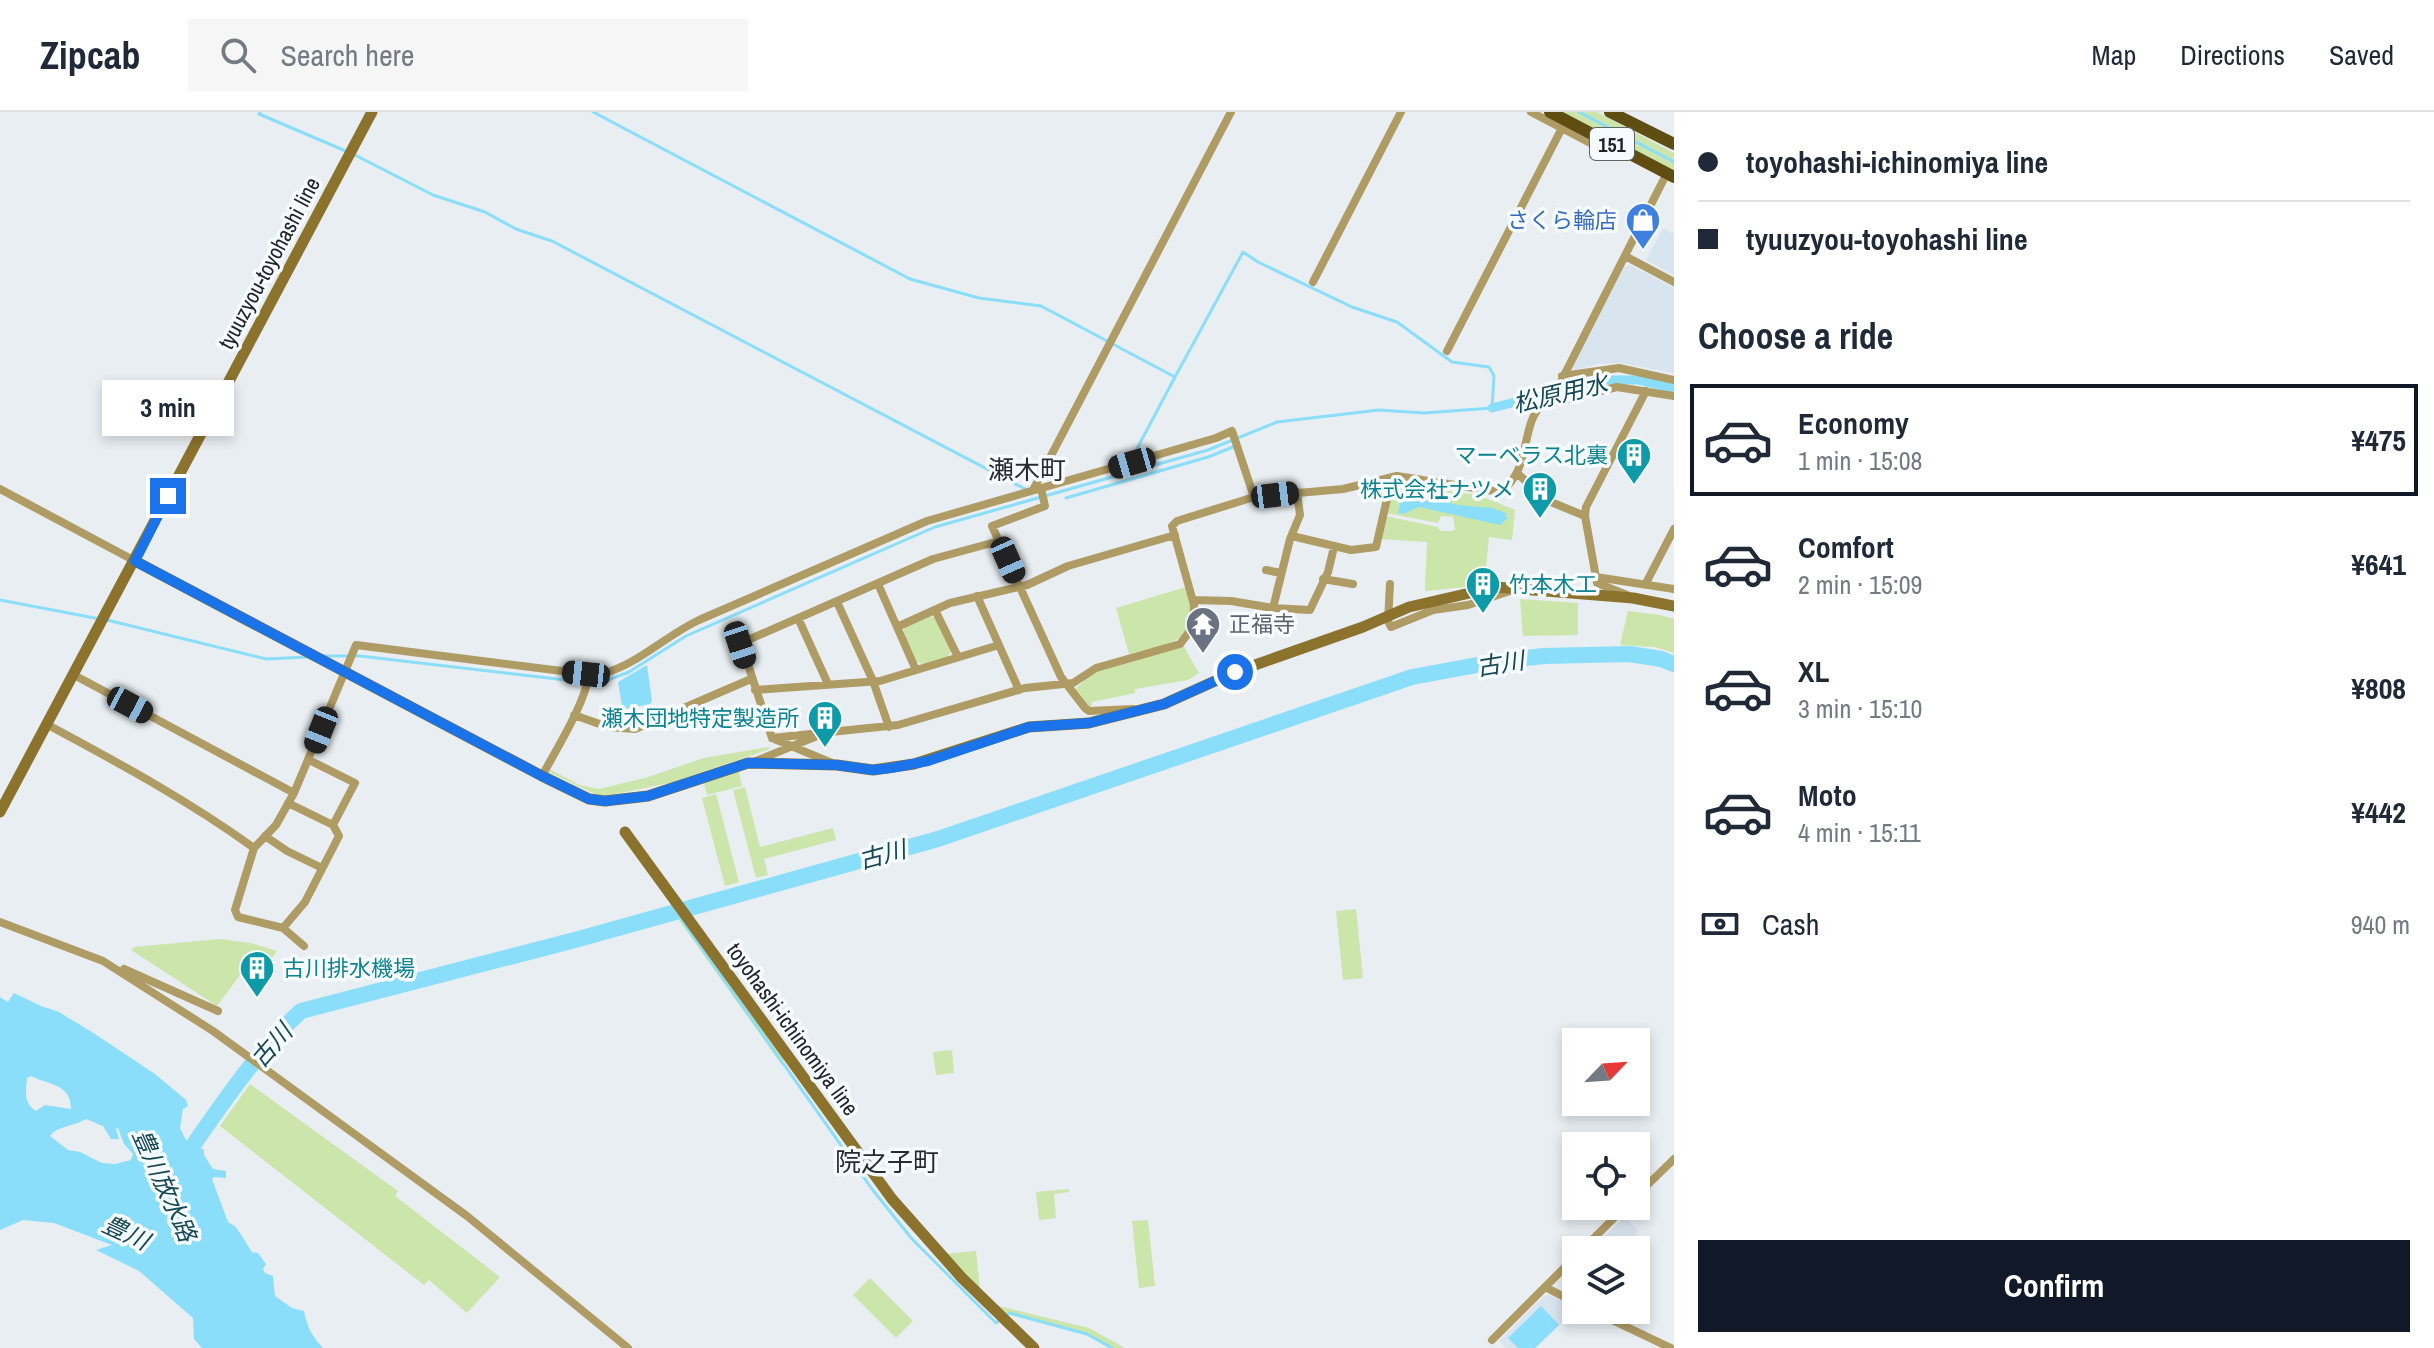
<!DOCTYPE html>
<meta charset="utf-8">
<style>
body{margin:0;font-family:"Archivo Narrow","Noto Sans JP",sans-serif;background:#f6f6f7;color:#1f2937;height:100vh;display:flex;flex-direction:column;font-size:30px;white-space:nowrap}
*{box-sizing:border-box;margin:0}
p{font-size:26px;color:#747a83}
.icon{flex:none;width:44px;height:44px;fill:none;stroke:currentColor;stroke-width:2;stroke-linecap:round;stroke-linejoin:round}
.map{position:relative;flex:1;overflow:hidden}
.sheet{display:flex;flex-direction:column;background:#fff;width:760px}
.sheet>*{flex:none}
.hud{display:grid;align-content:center;height:176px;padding:0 24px;background:#fff}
.needle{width:52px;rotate:65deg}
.controls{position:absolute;left:1562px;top:916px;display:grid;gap:16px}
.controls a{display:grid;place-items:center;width:88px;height:88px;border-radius:0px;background:#fff;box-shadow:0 4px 12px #0003;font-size:40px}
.end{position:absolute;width:36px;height:36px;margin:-18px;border:10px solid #1a73e8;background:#fff;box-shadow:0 0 0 4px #fff}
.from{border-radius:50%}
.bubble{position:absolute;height:56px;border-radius:0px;background:#fff;box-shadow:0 4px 12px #0003;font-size:26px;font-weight:700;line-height:56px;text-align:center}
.car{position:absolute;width:24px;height:48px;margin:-24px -12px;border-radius:10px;box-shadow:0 0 6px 2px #0007;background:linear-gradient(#222 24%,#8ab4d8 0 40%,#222 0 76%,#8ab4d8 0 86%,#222 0)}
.hud b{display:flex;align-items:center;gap:28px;height:76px;font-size:30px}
.hud b+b{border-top:2px solid #e0e1e3}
.hud i{width:20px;height:20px;background:#1f2937}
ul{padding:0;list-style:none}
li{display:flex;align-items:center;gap:24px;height:112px;margin:0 16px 12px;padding:0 8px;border:4px solid transparent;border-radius:0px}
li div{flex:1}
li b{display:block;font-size:30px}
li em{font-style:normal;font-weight:700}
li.selected{border-color:#111827}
li>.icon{width:72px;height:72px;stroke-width:1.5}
h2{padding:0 24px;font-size:36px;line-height:96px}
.pay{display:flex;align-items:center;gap:20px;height:88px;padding:0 24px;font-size:30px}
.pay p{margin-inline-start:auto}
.button{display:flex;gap:16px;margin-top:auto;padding:16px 24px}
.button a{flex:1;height:92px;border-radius:0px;background:#111827;color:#fff;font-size:32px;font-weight:700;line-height:92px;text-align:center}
header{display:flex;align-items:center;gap:48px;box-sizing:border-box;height:112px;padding:0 40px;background:#fff;border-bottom:2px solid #e0e1e3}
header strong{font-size:38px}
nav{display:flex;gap:44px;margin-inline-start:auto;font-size:28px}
.search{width:560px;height:72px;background:#f6f6f7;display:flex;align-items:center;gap:20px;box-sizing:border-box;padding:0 28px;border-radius:0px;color:#747a83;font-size:30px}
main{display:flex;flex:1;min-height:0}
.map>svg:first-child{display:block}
</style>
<header>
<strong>Zipcab</strong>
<div class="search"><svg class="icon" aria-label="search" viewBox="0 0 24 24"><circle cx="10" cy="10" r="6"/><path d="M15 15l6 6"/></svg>Search here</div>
<nav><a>Map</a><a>Directions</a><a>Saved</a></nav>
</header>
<main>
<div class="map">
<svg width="1674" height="1236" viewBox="0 0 1674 1236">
<rect width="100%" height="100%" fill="#e8eef2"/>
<path fill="#d8e4ee" d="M1663,116L1672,121L1674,118V163L1646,148Z
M1630,153L1674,176V261L1621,251L1597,252L1575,258L1572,255L1624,155Z
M1625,1105L1638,1119L1623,1138H1602L1601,1128Z
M1550,1183L1576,1197L1536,1236H1506L1499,1229L1544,1184Z"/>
<path fill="#cce5aa" d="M1562,0H1597L1674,41V59Z
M1397,368L1430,371L1456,381L1476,382L1515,398L1512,428L1489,425L1485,467L1488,469V473L1425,479L1427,430L1379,427L1385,404L1438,415L1440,419H1453L1455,417L1453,405L1441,404L1438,411L1386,401L1394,369Z
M1186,475C1203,531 1173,530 1129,542L1116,496Z
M1520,487L1578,491V523L1523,524Z
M1628,499L1660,503L1674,507V541L1654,535L1620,533Z
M930,504L937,507L951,538L948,545L922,552L916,549L903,521L905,515Z
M1183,533L1199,561L1188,568L1135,577V581L1092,590V594H1088L1074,578L1094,560Z
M769,635L770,637L669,671L601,685L549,660L551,658L580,673L599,677L645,666L704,646Z
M738,656L742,674L707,683L703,668Z
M745,675L760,735L833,716L836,728L764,747L768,763L756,766L733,678Z
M716,682L739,770L725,774L702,686Z
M1356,797L1363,866L1343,868L1336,799Z
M683,807L784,947L781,952L679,808Z
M220,827L251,831L277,839L260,864L246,855L217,894L131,838L134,835Z
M952,938L954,961L936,963L933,940Z
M250,972L398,1079L395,1084L500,1165L467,1201L429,1168L424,1173L220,1014Z
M1069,1077V1080L1054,1082L1056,1106L1039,1108L1036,1080Z
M1148,1108L1155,1174L1139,1176L1132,1109Z
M976,1139L980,1178L945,1142Z
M870,1166L913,1209L896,1226L853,1183Z
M998,1194L1089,1216L1125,1236H1113L1087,1222L1009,1201L1007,1203Z"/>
<path fill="#8adef9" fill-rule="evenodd" d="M1418,383L1458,393L1492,396L1506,401L1507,407L1500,413L1419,395L1403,402L1398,401L1400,391Z
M647,553L652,589L650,592L625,597L622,594L618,570Z
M14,881L41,894L59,900L95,922L155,962L186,988L188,994L183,997L180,1016L186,1028L204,1038V1043L213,1057L226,1059V1066L214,1065L212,1067L228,1110L236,1115L252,1140L258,1141L266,1152L263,1157L265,1161L273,1164L275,1184L292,1196L304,1199C307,1215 312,1224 323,1236H202L194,1227L193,1206L139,1159L96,1138L112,1133L54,1111L23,1108L0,1118V885L8,890ZM31,964C48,973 71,971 71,997L45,993L36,999C23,991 26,980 27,966ZM86,1007L103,1014L111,1027H119L116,1017L118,1016L124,1032L133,1042L131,1048L115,1052L102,1051L80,1040L68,1038L50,1024C57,1014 75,1014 86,1007Z
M1541,1194L1559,1213L1535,1236H1518L1508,1226Z"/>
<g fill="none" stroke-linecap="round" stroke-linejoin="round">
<path stroke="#8adef9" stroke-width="3" d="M260,0L259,2L348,40
M1579,0L1674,50
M355,43L433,83L485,100L516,117L552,129L1027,378
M1132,346L1175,265
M1066,386L1208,345L1233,335
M0,488L100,507
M107,508L266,547L307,545
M322,544H360L582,570L605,569L629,560L686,524L935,415L1208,338L1277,310L1379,298L1424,301L1492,296L1494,264L1489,255L1452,250L1397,210L1352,195L1258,150L1243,140L1175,265L1041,194L979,186L910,167L593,0
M676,800L872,1077L912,1127L996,1211L1001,1207
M1007,1203L1009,1201L1087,1222L1112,1236"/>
<path stroke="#8adef9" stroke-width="9" d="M1492,296L1601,268H1638L1674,277"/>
<path stroke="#8adef9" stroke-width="16" d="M182,1049C219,997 254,942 301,899L575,828L938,727L1412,565L1499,549L1544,544L1630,542L1661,547L1674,552"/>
<path stroke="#af9b64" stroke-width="8" d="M1531,0L1617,45L1628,40
M1625,144L1674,170
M1313,170L1401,0
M1447,239L1562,16
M1562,264L1619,256L1674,268
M1551,289L1667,61
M1517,361L1546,388L1585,404L1597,471L1627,483
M1041,376L1045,394L992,414L1061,565L1085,596L1089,599L1133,597
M0,377L135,449
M1033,378L1231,0
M1585,404L1586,395L1646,279
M1292,424L1351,438L1376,435L1392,365
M1266,458L1281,461
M1596,465L1674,477
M1323,467L1353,472
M1646,471L1674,417
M878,472L916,558
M1390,472L1388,509L1391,515L1433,498L1468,493L1513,478
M977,484L1019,578
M1194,488L1231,489L1273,496L1290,427L1300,403L1297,380
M837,490L873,569L889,615
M1273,496L1310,498L1328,460L1334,435
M935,498L958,545
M798,506L828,572
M897,515L950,491L1027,473L1068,454L1175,423
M74,563L294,681
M755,578L880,569L999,533
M574,603L608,615L635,617L751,567
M48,613C119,651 189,689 254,736
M772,626L898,613L1025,576L1073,571L1096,556L1180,532L1193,515L1194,493L1172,414L1177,409L1254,385L1343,377L1397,364L1500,380C1532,359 1520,312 1542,293L1617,275L1674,284
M309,648L355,671L333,713
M756,649L817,624
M832,651L772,626L741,531L933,447L999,429
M542,664C557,636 585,592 589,562
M265,724L287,739L322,756
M0,810L103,849L213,919L467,1104L628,1236
M283,816L305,790L339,724L333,713L288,691
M304,834L283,816L238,805L235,798L254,736L276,713L294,681L356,533L586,562C594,560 603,562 611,559C642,548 669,522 699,508L927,409L1216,326L1232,319L1254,385
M124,857L218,899
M1636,1084L1674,1047
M1597,1123L1599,1138
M1582,1138L1626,1094
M1545,1175L1576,1191
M1591,1198L1671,1236
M1492,1228L1576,1144"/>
<path stroke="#8b732d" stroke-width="11" d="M135,449L542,664L589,687L605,689L648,684L748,651L837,653L873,658L914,652L1029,615L1089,611L1164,592L1235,560L1363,515L1409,495L1496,475L1633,486L1674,494
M0,700L372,0
M625,720L892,1087L962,1166L1034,1236"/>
<path stroke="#604d12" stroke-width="12" d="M1550,0L1674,65
M1610,0L1674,32"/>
</g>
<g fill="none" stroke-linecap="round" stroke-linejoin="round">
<path stroke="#1a73e8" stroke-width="10" d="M168,384L135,449L542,664L589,687L605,689L648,684L748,651L837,653L873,658L891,656L928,649L1029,615L1089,611L1164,592L1235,560"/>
</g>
<defs>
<g id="shop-pin" transform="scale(1.8)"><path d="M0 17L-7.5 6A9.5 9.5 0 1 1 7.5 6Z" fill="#3f7fe0" stroke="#f6fbff"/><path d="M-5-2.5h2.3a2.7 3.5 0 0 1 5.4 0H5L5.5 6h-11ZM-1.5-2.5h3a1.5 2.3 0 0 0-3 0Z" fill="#fff"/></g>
<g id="building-pin" transform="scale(1.8)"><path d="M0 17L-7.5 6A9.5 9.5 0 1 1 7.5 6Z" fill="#0f9aa8" stroke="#f6fbff"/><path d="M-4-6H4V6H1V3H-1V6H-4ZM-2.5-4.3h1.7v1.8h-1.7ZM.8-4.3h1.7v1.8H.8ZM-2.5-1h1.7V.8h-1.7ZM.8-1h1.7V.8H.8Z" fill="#fff"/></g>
<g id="temple-pin" transform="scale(1.8)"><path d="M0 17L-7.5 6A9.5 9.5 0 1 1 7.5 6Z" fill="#6b7280" stroke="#f6fbff"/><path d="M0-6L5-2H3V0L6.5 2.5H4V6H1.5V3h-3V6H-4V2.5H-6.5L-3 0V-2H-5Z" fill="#fff"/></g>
</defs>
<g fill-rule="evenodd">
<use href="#shop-pin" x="1643" y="108"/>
<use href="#building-pin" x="1634" y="343"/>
<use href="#building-pin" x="1540" y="377"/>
<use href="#building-pin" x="1483" y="472"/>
<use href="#temple-pin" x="1203" y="512"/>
<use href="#building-pin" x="825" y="606"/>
<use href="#building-pin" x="257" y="856"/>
</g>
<g text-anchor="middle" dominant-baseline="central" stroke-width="7" stroke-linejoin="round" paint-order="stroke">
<rect fill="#f6fbff" stroke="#616466" stroke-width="2" x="1590" y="16" width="44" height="32" rx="6"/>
<g font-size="20" font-weight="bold" fill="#212325">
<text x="1612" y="32">151</text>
</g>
<g font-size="22" fill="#366cbe" stroke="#f6fbff" text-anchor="end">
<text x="1617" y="108">さくら輪店</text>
</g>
<g font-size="22" fill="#212325" stroke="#f6fbff">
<text transform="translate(269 151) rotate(-62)">tyuuzyou-toyohashi line</text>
<text transform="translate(793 917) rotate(54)">toyohashi-ichinomiya line</text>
</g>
<g font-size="22" fill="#0d838f" stroke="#f6fbff" text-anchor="end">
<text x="1608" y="343">マーベラス北裏</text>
<text x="1514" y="377">株式会社ナツメ</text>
<text x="1509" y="472" text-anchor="start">竹本木工</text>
<text x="799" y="606">瀬木団地特定製造所</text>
<text x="283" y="856" text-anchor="start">古川排水機場</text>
</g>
<g font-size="22" fill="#5b616d" stroke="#f6fbff" text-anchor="start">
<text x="1229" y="512">正福寺</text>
</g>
<g font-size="24" font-style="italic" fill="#164755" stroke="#f6fbff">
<text transform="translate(1560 281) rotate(-13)">松原用水</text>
<text transform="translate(1500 551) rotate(-9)">古川</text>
<text transform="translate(882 742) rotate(-15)">古川</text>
<text transform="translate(271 933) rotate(-49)">古川</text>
<text transform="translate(165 1073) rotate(66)">豊川放水路</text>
<text transform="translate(126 1120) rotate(25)">豊川</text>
</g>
<g font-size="26" fill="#282c30" stroke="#f6fbff">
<text x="1027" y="357">瀬木町</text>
<text x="887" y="1049">院之子町</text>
</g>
</g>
</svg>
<div class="controls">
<a><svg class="needle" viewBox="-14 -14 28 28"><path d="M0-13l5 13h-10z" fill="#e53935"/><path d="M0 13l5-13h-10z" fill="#747a83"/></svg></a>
<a><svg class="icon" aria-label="locate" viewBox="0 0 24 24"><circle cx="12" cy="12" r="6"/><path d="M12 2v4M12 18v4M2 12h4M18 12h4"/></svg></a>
<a><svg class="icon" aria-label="layers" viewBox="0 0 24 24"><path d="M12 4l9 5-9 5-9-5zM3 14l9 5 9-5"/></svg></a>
</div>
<i class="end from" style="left:1235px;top:560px"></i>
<i class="end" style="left:168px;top:384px"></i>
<div class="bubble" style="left:102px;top:268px;width:132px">3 min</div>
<i class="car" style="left:1132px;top:351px;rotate:254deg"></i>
<i class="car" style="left:1275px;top:383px;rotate:83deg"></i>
<i class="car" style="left:1008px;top:448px;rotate:156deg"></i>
<i class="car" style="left:740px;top:533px;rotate:162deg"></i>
<i class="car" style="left:586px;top:562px;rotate:276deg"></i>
<i class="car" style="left:130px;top:593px;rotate:118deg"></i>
<i class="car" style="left:321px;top:618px;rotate:202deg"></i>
</div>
<section class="sheet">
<div class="hud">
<b><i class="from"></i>toyohashi-ichinomiya line</b>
<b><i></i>tyuuzyou-toyohashi line</b>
</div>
<h2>Choose a ride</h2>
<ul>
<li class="selected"><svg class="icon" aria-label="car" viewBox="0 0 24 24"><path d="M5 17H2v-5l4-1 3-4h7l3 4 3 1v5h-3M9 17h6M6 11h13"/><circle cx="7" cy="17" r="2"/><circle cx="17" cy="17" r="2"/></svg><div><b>Economy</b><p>1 min · 15:08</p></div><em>¥475</em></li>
<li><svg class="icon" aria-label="car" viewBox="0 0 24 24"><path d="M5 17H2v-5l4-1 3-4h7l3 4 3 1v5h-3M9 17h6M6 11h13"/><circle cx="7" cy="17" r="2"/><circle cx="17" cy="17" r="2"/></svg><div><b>Comfort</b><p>2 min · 15:09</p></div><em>¥641</em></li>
<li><svg class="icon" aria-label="car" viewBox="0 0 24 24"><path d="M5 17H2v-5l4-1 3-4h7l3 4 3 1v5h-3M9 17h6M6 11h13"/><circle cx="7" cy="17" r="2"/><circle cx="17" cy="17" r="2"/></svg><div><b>XL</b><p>3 min · 15:10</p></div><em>¥808</em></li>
<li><svg class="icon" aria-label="car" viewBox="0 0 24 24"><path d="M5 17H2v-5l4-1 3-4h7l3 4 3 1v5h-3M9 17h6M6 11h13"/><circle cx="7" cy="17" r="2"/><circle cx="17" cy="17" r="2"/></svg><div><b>Moto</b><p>4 min · 15:11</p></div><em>¥442</em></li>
</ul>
<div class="pay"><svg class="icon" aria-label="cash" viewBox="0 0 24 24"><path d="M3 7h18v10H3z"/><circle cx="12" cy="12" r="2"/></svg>Cash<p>940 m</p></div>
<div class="button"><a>Confirm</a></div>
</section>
</main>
